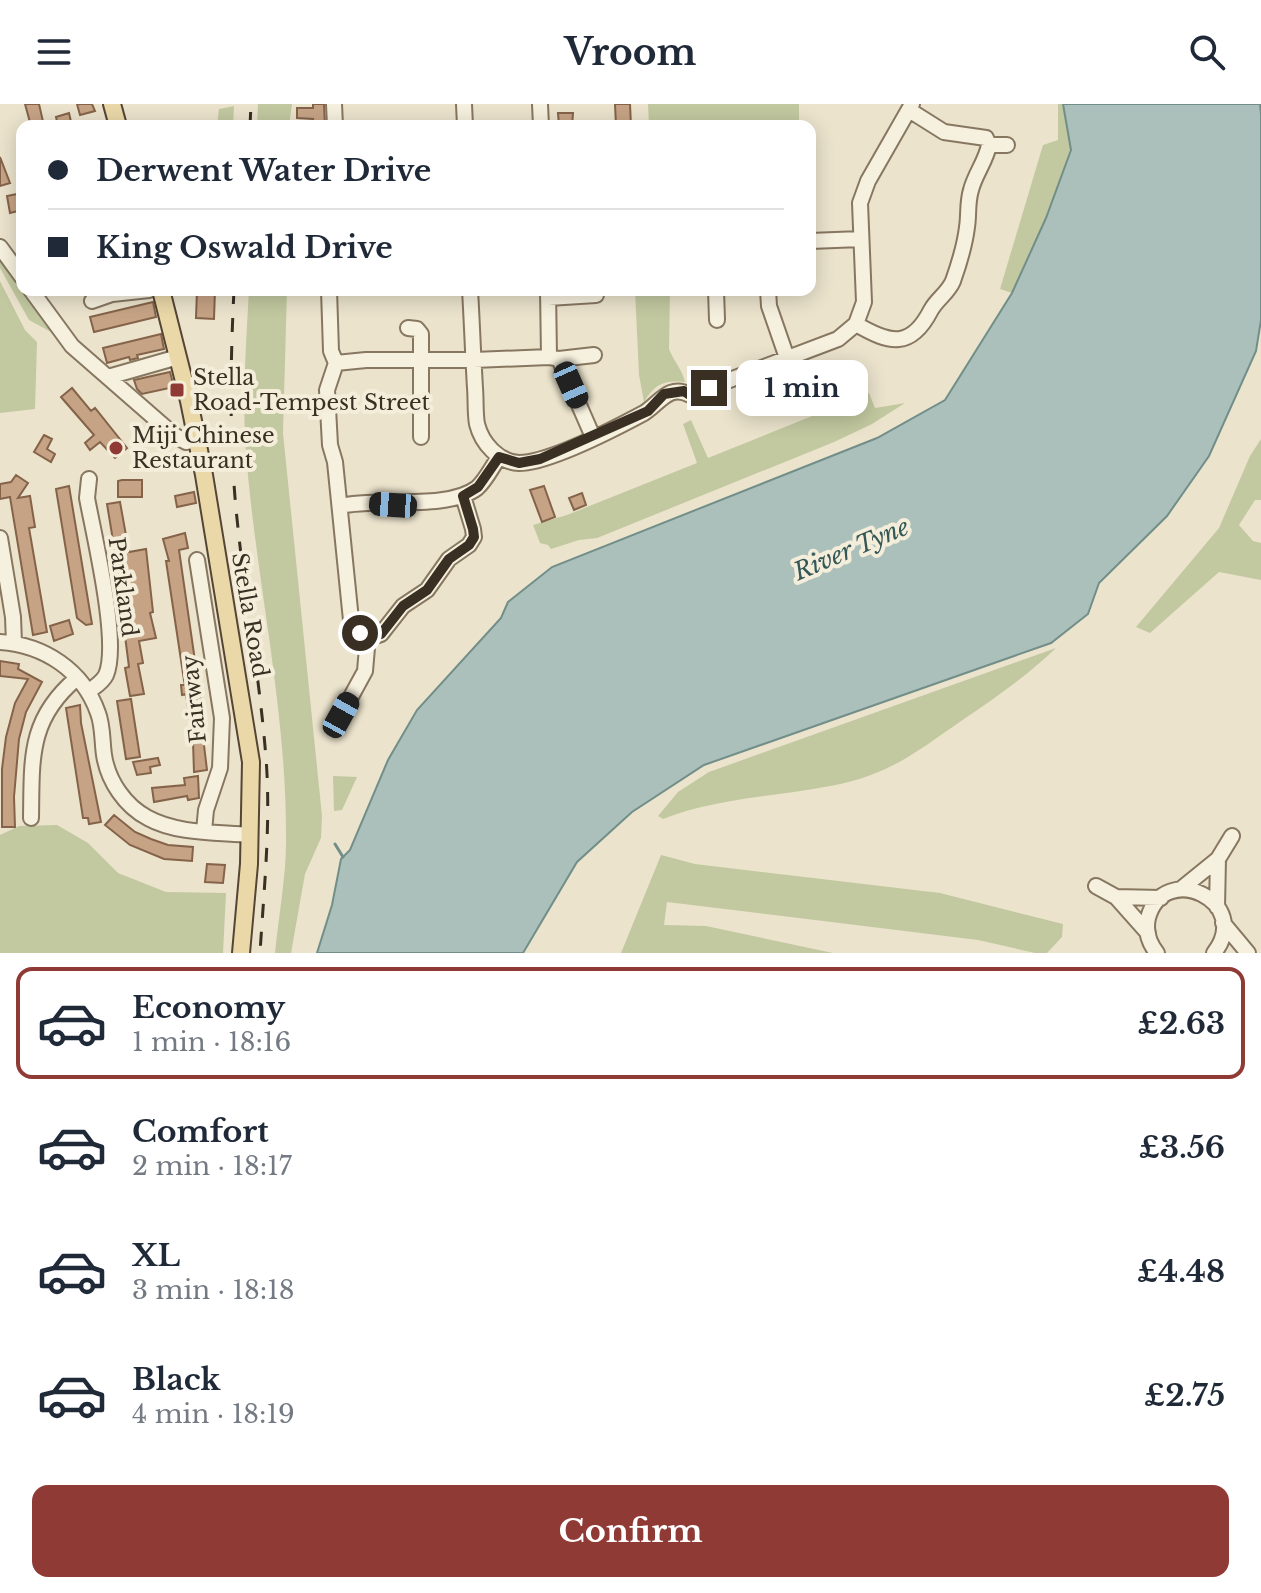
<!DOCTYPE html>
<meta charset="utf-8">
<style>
body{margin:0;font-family:"Libre Baskerville",serif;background:#f6f6f7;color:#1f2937;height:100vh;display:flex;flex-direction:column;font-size:30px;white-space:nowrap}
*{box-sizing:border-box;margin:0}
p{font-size:26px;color:#747a83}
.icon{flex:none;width:44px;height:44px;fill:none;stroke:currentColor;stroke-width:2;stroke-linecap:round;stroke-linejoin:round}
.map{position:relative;height:849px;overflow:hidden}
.panel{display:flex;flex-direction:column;background:#fff;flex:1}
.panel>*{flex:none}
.top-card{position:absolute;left:16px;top:16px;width:800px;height:176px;border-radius:16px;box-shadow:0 4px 20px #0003;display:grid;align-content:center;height:176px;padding:0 32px;background:#fff}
.end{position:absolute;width:36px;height:36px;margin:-18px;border:10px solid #392f23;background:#fff;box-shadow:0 0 0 4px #fff}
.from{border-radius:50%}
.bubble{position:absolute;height:56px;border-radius:16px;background:#fff;box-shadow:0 4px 20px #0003;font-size:26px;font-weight:800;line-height:56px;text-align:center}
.car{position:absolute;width:24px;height:48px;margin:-24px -12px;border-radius:10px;box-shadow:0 0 6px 2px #0007;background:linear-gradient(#222 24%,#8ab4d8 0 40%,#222 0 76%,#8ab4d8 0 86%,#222 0)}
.top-card b{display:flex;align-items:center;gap:28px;height:76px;font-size:30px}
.top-card b+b{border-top:2px solid #e0e1e3}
.top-card i{width:20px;height:20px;background:#1f2937}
ul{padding:14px 0 0;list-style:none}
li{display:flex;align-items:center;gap:24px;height:112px;margin:0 16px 12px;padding:0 16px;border:4px solid transparent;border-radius:16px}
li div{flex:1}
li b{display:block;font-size:30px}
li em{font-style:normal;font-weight:800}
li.current{border-color:#903a36}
li>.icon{width:72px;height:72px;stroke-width:1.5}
.cta{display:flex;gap:16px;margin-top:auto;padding:16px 32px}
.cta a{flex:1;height:92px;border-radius:16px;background:#903a36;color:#fff;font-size:32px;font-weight:800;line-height:92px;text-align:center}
header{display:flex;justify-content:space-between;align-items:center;height:104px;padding:0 32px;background:#fff;font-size:36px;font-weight:800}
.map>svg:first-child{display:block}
</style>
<header><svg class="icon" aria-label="menu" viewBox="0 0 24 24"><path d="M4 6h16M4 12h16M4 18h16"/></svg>Vroom<svg class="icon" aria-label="search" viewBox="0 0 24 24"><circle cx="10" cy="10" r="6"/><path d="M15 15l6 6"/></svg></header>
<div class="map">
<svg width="1261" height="849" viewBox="0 0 1261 849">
<rect width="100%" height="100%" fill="#ebe3cc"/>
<path fill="#c2c9a0" d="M258,0H292L289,22H257Z
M648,0H799V22H649Z
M1058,0H1063L1071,46L1046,114L1012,189L1000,185L1043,41L1058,36Z
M234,2L233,22H217L219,5Z
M0,148L22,178V186H28L62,234L29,216L0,164Z
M0,177L25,226L37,238L35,305L0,309Z
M249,186H287L283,329L322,712L321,734L305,770L291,849H275C279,809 287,768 286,729C286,601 256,476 246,349C242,295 246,240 249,186Z
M635,186H670L669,245C674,258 682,265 685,278C664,276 655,280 644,298L639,271Z
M869,289L875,304L905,299L872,320L834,338L597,434L579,436L551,445L548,441L540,439L533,421L567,411L697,359L683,320L691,316L708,354Z
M1261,335V396H1255L1239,421L1253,437L1261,439V476L1219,468L1150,529L1136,523L1219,424L1250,352Z
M1056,544C1028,571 996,593 964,615C916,648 890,671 830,682C773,693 717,694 663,715L658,712L678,688L709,668Z
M333,672L357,673L342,706L334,707Z
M57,721L88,739L118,769L166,788L226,789L223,849H0V731L19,722Z
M661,751L695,760L940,789L1063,820L1062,833L1047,849H1035L978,836L667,798L664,821L706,822L833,849H621Z"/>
<path fill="#abc0bb" stroke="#728e89" stroke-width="2" d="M1063,0H1260L1261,11V216L1256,247L1209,352L1167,412L1099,479L1088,510L1051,539L704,661L632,708L577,758L523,849H317L332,801L341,755L350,746L388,656L417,606L501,514L508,498L552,463L877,334L945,296L1012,189L1046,114L1071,46Z"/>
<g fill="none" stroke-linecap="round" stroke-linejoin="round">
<path stroke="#728e89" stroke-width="3" d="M335,740L343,753"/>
</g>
<path fill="#c6a385" stroke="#846349" stroke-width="2" d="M25,0H39L44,22H31Z
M77,0H92L95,7L80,11Z
M313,0H324L325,22H312L313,15L297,14V4H313Z
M615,0H630L631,22H616Z
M69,9L72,22H58L56,13Z
M558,9H573L572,22H559Z
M0,53L10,79L0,82Z
M22,89V106L10,109L7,92Z
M197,186H215L214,215L196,214Z
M153,198L156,213L94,228L90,213Z
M161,230L164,245L137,251L138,254L130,256L129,253L107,259L103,244Z
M170,268L174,283L142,290L137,285L134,276Z
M72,284L91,307L95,304L127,344L115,354L100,338L90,346L85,339L94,331L61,293Z
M44,331L52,335L47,345L55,350L51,358L34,348Z
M16,371L28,379L18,394L30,392L35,423L29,424L47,528L33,531L10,393L0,395V380L11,378Z
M122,376H142V393H118V377Z
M69,382L92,520L86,521L77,514L56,385Z
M544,382L555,413L542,418L530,386Z
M194,388L196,399L177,403L175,392Z
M582,389L586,401L574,406L569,394Z
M120,398L129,448L146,445L153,508L150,509L156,534L139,537L143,559L138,560L144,590L130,592L125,564L129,563L119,485H121L107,400Z
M185,429L188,444L179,446L206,633H203L207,666L194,668L193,638L186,590L182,591L181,581H185L184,576L166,457H169L163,435Z
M69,516L73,530L54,537L50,522Z
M0,557L19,560L18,565L42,578L26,608L19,635L14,693L15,723H2V665L6,633L15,599L28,575L0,572Z
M131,595L140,653L126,655L117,597Z
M80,601L81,619L101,718L89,720L88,714H83L66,604Z
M158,654L160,661L150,663L151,669L137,671L133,658Z
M198,672L199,694L188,696L187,692L154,698L152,684L185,681L184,674Z
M114,711L135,728L151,735L168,741L193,743L192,757L164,755L130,741L105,721Z
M207,760L225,761L223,779L205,778Z"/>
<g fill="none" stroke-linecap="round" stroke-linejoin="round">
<g stroke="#877761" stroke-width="18">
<path id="minor" d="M334,0L335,22
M464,0L465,22
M540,0L541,22
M909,6L944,28L986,34L989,41H1007
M810,137L861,135
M0,143L22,173
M31,186L72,242L174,331L186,338L197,336
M329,186L331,247L336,259L327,286L330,341L335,358L351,516C359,527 366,537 381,530L403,502L427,486L449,455L469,441L474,433L473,425L463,392
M470,186C472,219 473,251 475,284C476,295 475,309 477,320C482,340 499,358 519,359C549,359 616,324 644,309C659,300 669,279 690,291L838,235L856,220L864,198L860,99L868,77L912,0
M548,186L549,253
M716,186L717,216
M768,186L769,202L787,254
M548,194L596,191V186
M92,197L112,190L149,186
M856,220C890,240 911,245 931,206C937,195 948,189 953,177C959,160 965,140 967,123C969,111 967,99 971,86C975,70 986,57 989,41
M408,224L417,225L421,230V333
M559,255L594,251
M336,259L366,256H474L549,253L559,255L593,333
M108,273L178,253
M340,402C375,393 447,407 477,384C486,376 492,363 499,353
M0,434L13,513L14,539
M197,456L222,614L220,664L206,706L204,727
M0,538C44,541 83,566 98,609C103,622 102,637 104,651C108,677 125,702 148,714C177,730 217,728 250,731
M88,588C94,583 102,579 106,571C120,539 94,432 87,394L89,375
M341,611L365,567L368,532
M31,714C32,655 28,615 77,574
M1218,755L1232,732
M1096,782L1116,793
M1181,785L1218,755L1217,803
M1223,819L1248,849
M1148,829L1116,793L1161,794
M1157,849C1149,839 1145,827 1148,814C1164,755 1254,798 1214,849"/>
</g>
<g stroke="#554534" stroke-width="20">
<path id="major" d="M112,0L118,22
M161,186L189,297L204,371L251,658L249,760L241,849"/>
</g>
<use href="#minor" stroke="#f6f0de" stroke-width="14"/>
<use href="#major" stroke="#ead8a8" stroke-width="16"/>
<path stroke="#392f23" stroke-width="3" stroke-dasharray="14 14" stroke-linecap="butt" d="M250,22L251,0
M234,186C230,265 229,345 238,424C246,500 260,577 266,654C271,719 264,784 260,849"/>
</g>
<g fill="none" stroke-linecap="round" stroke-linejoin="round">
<path stroke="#392f23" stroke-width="10" d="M360,529L368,532L381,530L403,502L427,486L449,455L469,441L474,433L473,425L463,392L478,383L499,353L519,359L540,355L648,307L664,290L684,287L690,291L709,284"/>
</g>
<g fill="#903a36" stroke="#f3edda" stroke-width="3">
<rect x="169" y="278" width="16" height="16" rx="4"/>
<circle cx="116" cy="344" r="8"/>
</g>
<g text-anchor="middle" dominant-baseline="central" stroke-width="8" stroke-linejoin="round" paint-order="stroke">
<g font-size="22" fill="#392f23" stroke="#f3edda" text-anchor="start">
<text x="193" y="273">Stella<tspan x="193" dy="25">Road-Tempest Street</tspan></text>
<text x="132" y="331">Miji Chinese<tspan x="132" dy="25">Restaurant</tspan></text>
</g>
<g font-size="22" fill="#392f23" stroke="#f3edda">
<text transform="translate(123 483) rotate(82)">Parkland</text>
<text transform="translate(250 511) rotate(80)">Stella Road</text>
<text transform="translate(194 595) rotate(-96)">Fairway</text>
</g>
<g font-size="24" font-style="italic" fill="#345757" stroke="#f3edda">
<text transform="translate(851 445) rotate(-23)">River Tyne</text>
</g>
</g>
</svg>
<i class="end from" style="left:360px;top:529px"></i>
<i class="end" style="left:709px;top:284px"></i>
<div class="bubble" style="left:736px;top:256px;width:132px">1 min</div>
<i class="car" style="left:571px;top:281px;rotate:156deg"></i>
<i class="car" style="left:393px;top:401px;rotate:274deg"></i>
<i class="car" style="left:341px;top:611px;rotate:29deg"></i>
<div class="top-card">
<b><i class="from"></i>Derwent Water Drive</b>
<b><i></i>King Oswald Drive</b>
</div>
</div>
<section class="panel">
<ul>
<li class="current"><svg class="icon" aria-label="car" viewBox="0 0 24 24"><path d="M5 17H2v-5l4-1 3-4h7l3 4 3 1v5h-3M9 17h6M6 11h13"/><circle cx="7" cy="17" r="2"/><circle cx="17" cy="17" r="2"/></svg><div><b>Economy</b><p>1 min · 18:16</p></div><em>£2.63</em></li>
<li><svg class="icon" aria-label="car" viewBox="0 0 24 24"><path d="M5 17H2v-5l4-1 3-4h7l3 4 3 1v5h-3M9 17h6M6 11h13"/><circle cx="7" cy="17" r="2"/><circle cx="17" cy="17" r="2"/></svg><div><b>Comfort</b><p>2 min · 18:17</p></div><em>£3.56</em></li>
<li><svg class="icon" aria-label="car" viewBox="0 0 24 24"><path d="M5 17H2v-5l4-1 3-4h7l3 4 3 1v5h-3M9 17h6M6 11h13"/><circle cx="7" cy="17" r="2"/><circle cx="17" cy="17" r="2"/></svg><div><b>XL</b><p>3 min · 18:18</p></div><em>£4.48</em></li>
<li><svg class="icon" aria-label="car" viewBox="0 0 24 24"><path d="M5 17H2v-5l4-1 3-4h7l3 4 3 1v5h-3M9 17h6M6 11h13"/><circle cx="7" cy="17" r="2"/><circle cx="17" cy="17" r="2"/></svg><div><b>Black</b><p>4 min · 18:19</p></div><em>£2.75</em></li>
</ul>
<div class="cta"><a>Confirm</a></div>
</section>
